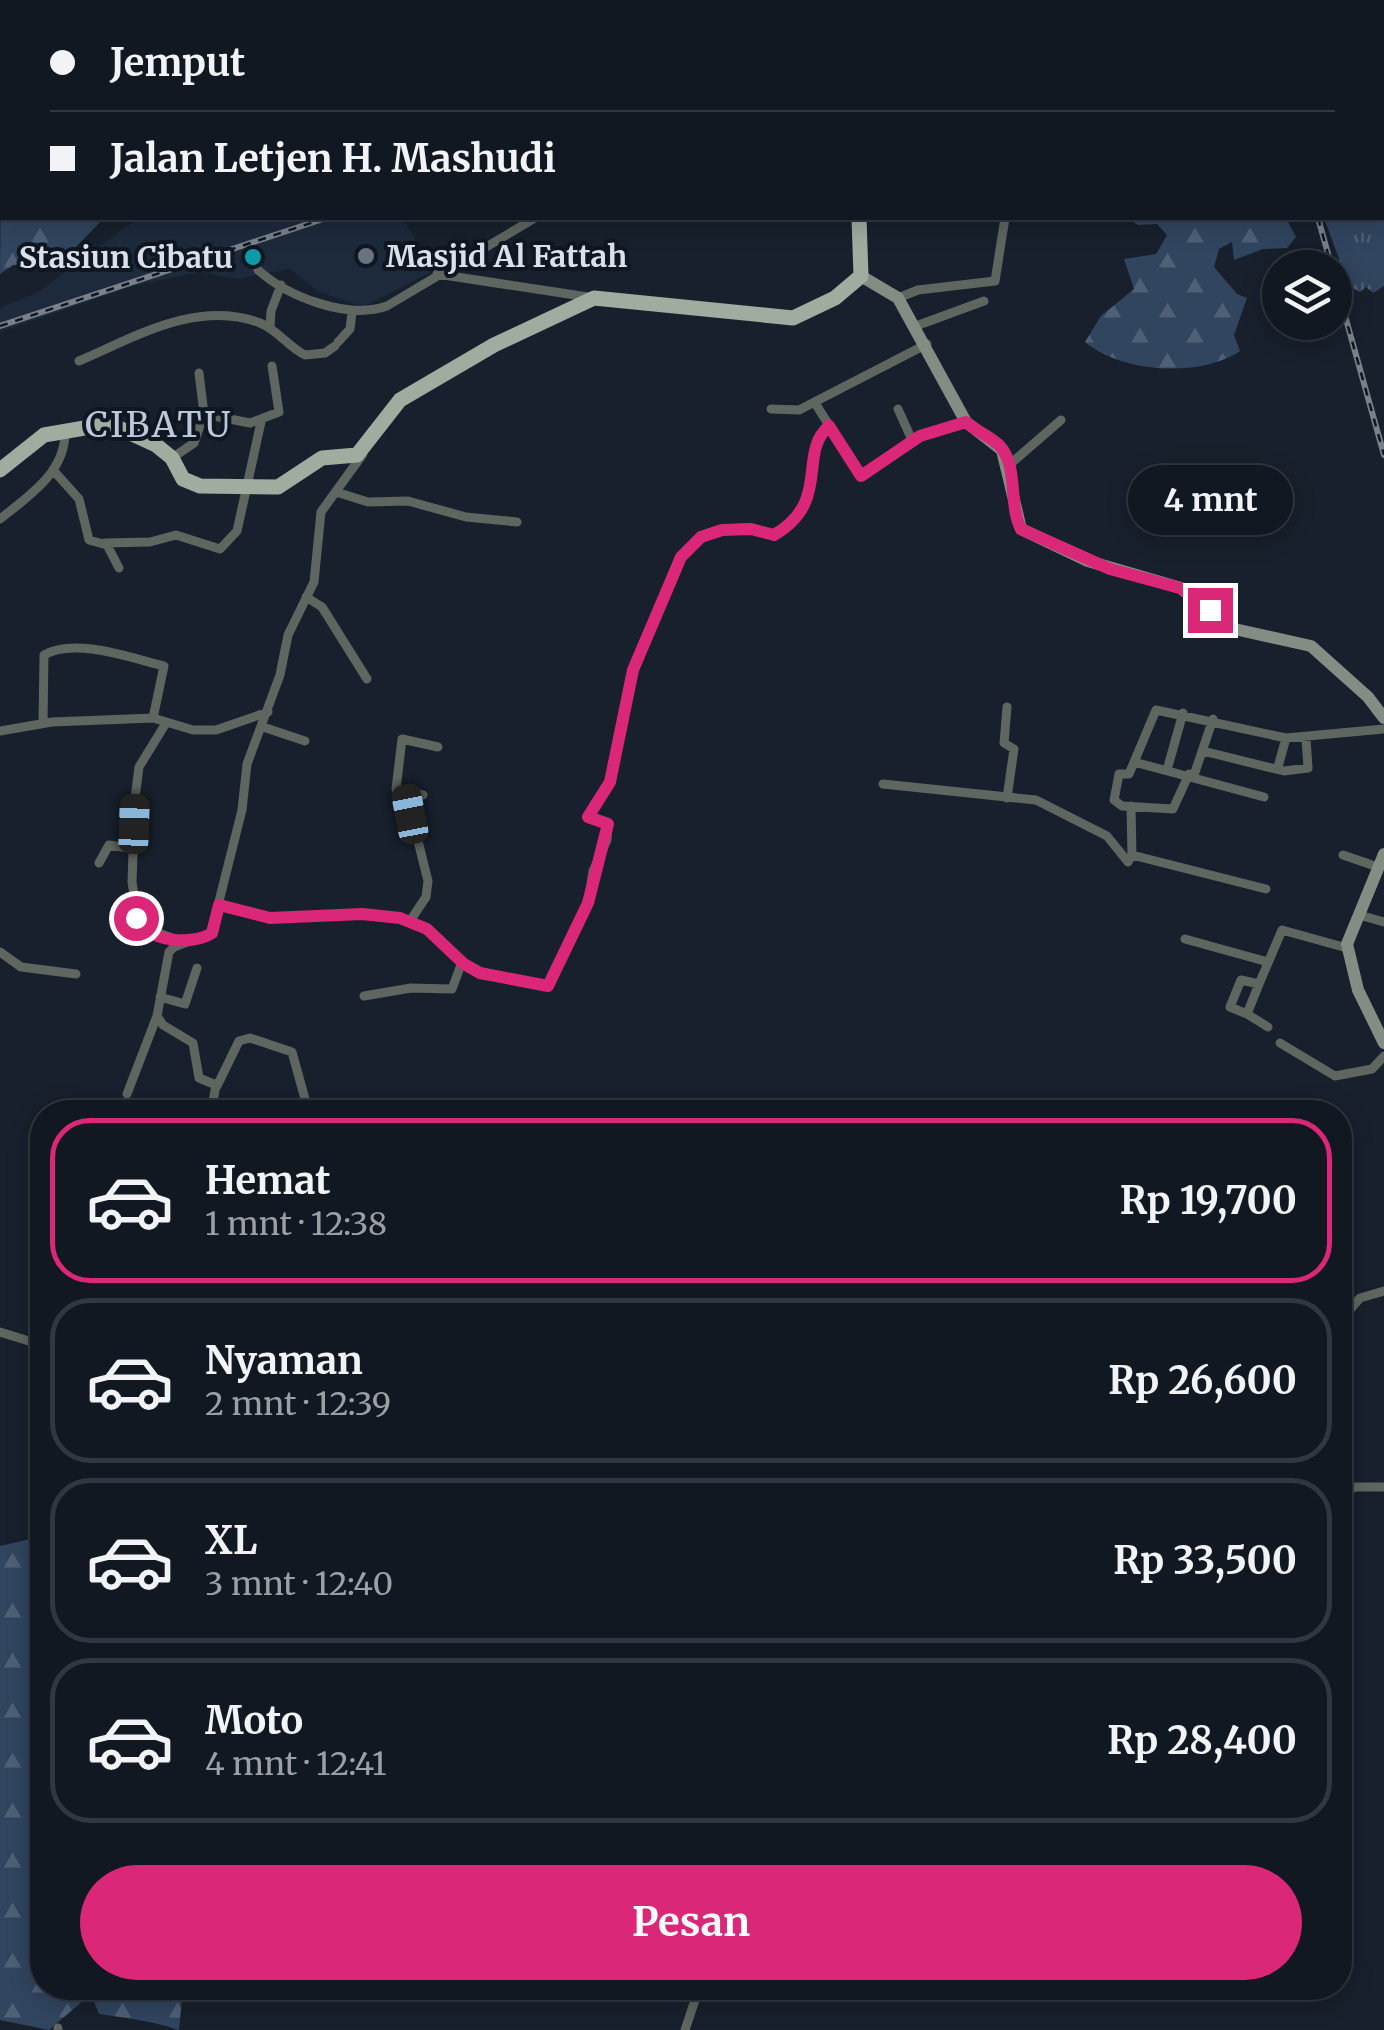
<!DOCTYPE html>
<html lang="id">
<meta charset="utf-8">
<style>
body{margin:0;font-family:Merriweather,serif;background:#1a212a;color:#f1f3f6;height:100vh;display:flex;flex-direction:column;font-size:38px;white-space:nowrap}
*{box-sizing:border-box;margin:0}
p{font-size:32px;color:#9ca0a5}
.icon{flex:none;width:55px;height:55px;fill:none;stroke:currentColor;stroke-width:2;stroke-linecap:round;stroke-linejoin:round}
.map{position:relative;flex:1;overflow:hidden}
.sheet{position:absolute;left:30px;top:1100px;width:1322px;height:900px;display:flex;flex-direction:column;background:#111821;border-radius:40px;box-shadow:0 5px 25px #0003,0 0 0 2px #30373f}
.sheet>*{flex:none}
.hud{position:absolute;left:0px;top:0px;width:1385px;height:220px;box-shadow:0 5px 25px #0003,0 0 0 2px #30373f;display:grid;align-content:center;height:220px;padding:0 50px;background:#111821}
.tools{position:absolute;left:1262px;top:250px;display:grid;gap:20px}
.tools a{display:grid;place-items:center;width:90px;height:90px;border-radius:50%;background:#111821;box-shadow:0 5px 25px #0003,0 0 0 2px #30373f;font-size:50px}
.end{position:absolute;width:45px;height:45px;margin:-22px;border:12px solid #db2777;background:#fff;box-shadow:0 0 0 5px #fff}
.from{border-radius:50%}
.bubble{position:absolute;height:70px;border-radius:35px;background:#111821;box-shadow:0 5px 25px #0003,0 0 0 2px #30373f;font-size:32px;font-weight:700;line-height:70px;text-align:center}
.car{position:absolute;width:30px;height:60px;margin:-30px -15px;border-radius:12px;box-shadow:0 0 8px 2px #0007;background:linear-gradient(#222 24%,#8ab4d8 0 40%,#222 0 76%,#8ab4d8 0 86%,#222 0)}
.hud b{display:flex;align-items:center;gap:35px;height:95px;font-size:38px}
.hud b+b{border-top:2px solid #30373f}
.hud i{width:25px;height:25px;background:#f1f3f6}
ul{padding:18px 0 0;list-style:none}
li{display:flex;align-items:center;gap:30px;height:165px;margin:0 20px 15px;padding:0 30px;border:5px solid #30373f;border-radius:40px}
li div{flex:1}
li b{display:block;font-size:38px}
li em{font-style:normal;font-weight:700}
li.on{border-color:#db2777}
li>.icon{width:90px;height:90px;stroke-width:1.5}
.cta{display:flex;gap:20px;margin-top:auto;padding:20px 50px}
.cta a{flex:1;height:115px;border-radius:60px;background:#db2777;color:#fff;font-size:40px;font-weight:700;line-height:115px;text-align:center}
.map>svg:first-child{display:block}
</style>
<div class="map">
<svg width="1384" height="2030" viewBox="0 0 1384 2030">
<defs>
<pattern id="grass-tufts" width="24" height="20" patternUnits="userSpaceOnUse" patternTransform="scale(2.5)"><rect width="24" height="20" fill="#31455f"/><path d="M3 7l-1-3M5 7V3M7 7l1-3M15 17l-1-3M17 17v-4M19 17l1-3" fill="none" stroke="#4e6076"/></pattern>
<pattern id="forest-firs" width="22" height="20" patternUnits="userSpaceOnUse" patternTransform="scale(2.5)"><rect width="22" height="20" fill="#31455f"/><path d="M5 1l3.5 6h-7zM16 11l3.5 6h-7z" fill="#4e6076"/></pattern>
</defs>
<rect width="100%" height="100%" fill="#17202c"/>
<path fill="#1d2a3b" d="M138,218H403L433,271L363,307L320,292L289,269L238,279L200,272L136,285L0,332V308L40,291Z"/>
<path fill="url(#grass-tufts)" d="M1384,14V286L1373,293L1366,287L1360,292L1349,286L1324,218H1382Z"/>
<path fill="url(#forest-firs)" d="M2,95V218H104L71,252L37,270L30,264L13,265L0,274Z
M1127,218H1286L1296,237L1287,248L1263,249L1234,260L1232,242L1219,249L1214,267L1237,294L1247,298L1234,335L1240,351C1200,378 1122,373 1085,342L1101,316L1134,289L1124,259L1156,254L1167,235L1157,224L1138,225Z
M31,1539L42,1549V1988H183L179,2030C153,2021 127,2018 99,2014L91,1994L49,2030L0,2020V1546Z"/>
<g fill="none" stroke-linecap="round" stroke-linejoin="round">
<path stroke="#48648f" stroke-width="15" d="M119,2V0
M0,78L2,77"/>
<path stroke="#5f655f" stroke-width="9" d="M948,0L949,2
M970,0H982
M1235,0L1236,2
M376,2V0
M716,2L727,0
M906,2L913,0
M258,270C288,297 348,320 387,306L535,218
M437,274L588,297
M898,298L918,290L995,281L1005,218
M916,326L984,301
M270,328L271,311L281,285
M338,342L350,329L352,312
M79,361C135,337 198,299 260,323C278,330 288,347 305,355L325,353L335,346
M199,373L204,414L250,423L279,412L272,366
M815,403L861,476L920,436L966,422
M771,409L799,410L927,344
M898,409L912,440
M172,458L194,443L204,414
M1008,466L1061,420
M53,470L79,499L89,540L107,545L119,568
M336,492L368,502L408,501L466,517L517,522
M0,519C29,496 66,472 65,431
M105,543L150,542L176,535L220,549L237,531L261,422
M306,597L322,607L367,679
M43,723L44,655C74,637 131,658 164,666L153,718
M166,723L139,767L135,798L132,882L139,926L186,943
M263,727L305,741
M0,731L52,722L153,718L193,730H216L268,712
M1203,751L1284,771L1308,768L1306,738
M1134,762L1264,797
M1278,767L1286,738
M1167,770L1183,713
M1189,774L1173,809L1122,806L1114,800L1119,774H1129L1156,710L1286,738L1384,729
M1194,775L1213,719
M883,784L1036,800L1107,836L1128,862L1132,855
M406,793L428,881L426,897L410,921
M423,795L396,789L402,739L438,747
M1007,798L1014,749L1004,743L1007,707
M1131,806L1132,855L1266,889
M1343,855L1378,867
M99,863L109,845L133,849
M219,905L270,918L362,914L399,918L427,929L464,964L481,973L548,986L588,903L593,871L607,840L608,824L589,817L609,782L633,670L681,557L701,537L722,530L746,528L774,535C832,502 797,454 829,426
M1359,915L1384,922
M1185,939L1268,962
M0,952L21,967L76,974
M1259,984L1247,1014L1230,1007L1241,980L1259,984L1282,930L1347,948
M364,996L411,988L452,989L462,962
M160,997L185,1004L197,968
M1247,1014L1268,1027
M1280,1043L1335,1076L1372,1069L1384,1056
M217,1086L239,1041L250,1038L292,1052L305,1099
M127,1094L157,1016
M213,1102L251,1112
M211,1112L216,1085L199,1078L193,1043L163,1025L157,1016L169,952L174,947L211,933L242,810L247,764L280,675L288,635L314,582L321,512L363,454
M1340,1321L1360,1298L1384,1291
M0,1332L42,1345
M1340,1495L1355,1487H1384
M58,2030V2028
M685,2030L699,1988"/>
<path stroke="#838d84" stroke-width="12" d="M861,276L898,298L966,422L1002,450L1021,529L1088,561L1181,588L1230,628L1311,646L1368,697L1384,718
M1384,854L1347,944L1358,990L1384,1043"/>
<path stroke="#9faca0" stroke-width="15" d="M803,0L804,2
M0,470L44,435L96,426L119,428L156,445L172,458L183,479L200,486L278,487L322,458L357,455L400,400L494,345L594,298L793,318L835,298L861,276L859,218"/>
<g stroke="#78808a" stroke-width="6">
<path id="rail" d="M1249,0L1250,2
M764,2L768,0
M1318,218L1332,268
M1335,280L1384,455
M0,326L326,218"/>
</g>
<use href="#rail" stroke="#0e1722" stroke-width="2.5" stroke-dasharray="8" stroke-linecap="butt"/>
</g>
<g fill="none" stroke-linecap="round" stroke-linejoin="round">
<path stroke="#db2777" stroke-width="12" d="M136,918C147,942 192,946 212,933L219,905L270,918L362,914L400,918L427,929L464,964L480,973L548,986L588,903L608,824L588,817L610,782L633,670L681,557L701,537L722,530L751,529L774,535C832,501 797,454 829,426L861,476L920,436L966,422C976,431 989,436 999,445C1019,466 1008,504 1021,529L1110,569L1180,588L1210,610"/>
</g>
<circle fill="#6b7280" stroke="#0e1722" stroke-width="4" cx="366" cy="256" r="10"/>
<circle fill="#0f9aa8" stroke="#0e1722" stroke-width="4" cx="253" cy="257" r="10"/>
<g text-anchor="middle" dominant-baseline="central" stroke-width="8" stroke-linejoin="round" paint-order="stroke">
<g font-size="30" font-weight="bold" fill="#dbe1ea" stroke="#0e1722" text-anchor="start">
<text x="386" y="256">Masjid Al Fattah</text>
<text x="233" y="257" text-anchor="end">Stasiun Cibatu</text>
</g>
<g font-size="35" letter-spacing="2.5" fill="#bcc8d9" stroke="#0e1722">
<text x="159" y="425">CIBATU</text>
</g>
</g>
</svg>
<div class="tools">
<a><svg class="icon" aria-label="layers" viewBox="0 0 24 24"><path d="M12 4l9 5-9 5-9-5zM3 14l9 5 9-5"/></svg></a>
</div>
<i class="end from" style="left:136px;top:918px"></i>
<i class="end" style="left:1210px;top:610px"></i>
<div class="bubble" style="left:1128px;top:465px;width:165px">4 mnt</div>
<i class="car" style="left:410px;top:814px;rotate:349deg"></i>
<i class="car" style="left:134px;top:824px;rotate:2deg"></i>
<div class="hud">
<b><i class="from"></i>Jemput</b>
<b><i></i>Jalan Letjen H. Mashudi</b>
</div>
<section class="sheet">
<ul>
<li class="on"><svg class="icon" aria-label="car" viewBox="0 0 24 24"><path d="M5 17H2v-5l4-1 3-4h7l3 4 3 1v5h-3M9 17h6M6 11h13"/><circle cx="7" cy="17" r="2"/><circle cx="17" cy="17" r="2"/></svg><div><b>Hemat</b><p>1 mnt · 12:38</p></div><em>Rp 19,700</em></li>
<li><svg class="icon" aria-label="car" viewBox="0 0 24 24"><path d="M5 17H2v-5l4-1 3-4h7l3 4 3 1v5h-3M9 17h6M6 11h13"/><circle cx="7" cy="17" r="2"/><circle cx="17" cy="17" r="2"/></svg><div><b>Nyaman</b><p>2 mnt · 12:39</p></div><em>Rp 26,600</em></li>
<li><svg class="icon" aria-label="car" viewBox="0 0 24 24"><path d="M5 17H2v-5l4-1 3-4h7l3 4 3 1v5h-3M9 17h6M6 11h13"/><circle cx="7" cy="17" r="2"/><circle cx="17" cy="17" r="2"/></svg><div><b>XL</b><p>3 mnt · 12:40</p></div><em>Rp 33,500</em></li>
<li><svg class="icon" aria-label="car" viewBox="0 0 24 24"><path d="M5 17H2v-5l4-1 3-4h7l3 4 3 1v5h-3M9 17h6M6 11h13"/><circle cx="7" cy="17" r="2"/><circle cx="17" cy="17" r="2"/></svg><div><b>Moto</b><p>4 mnt · 12:41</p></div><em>Rp 28,400</em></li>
</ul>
<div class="cta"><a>Pesan</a></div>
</section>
</div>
